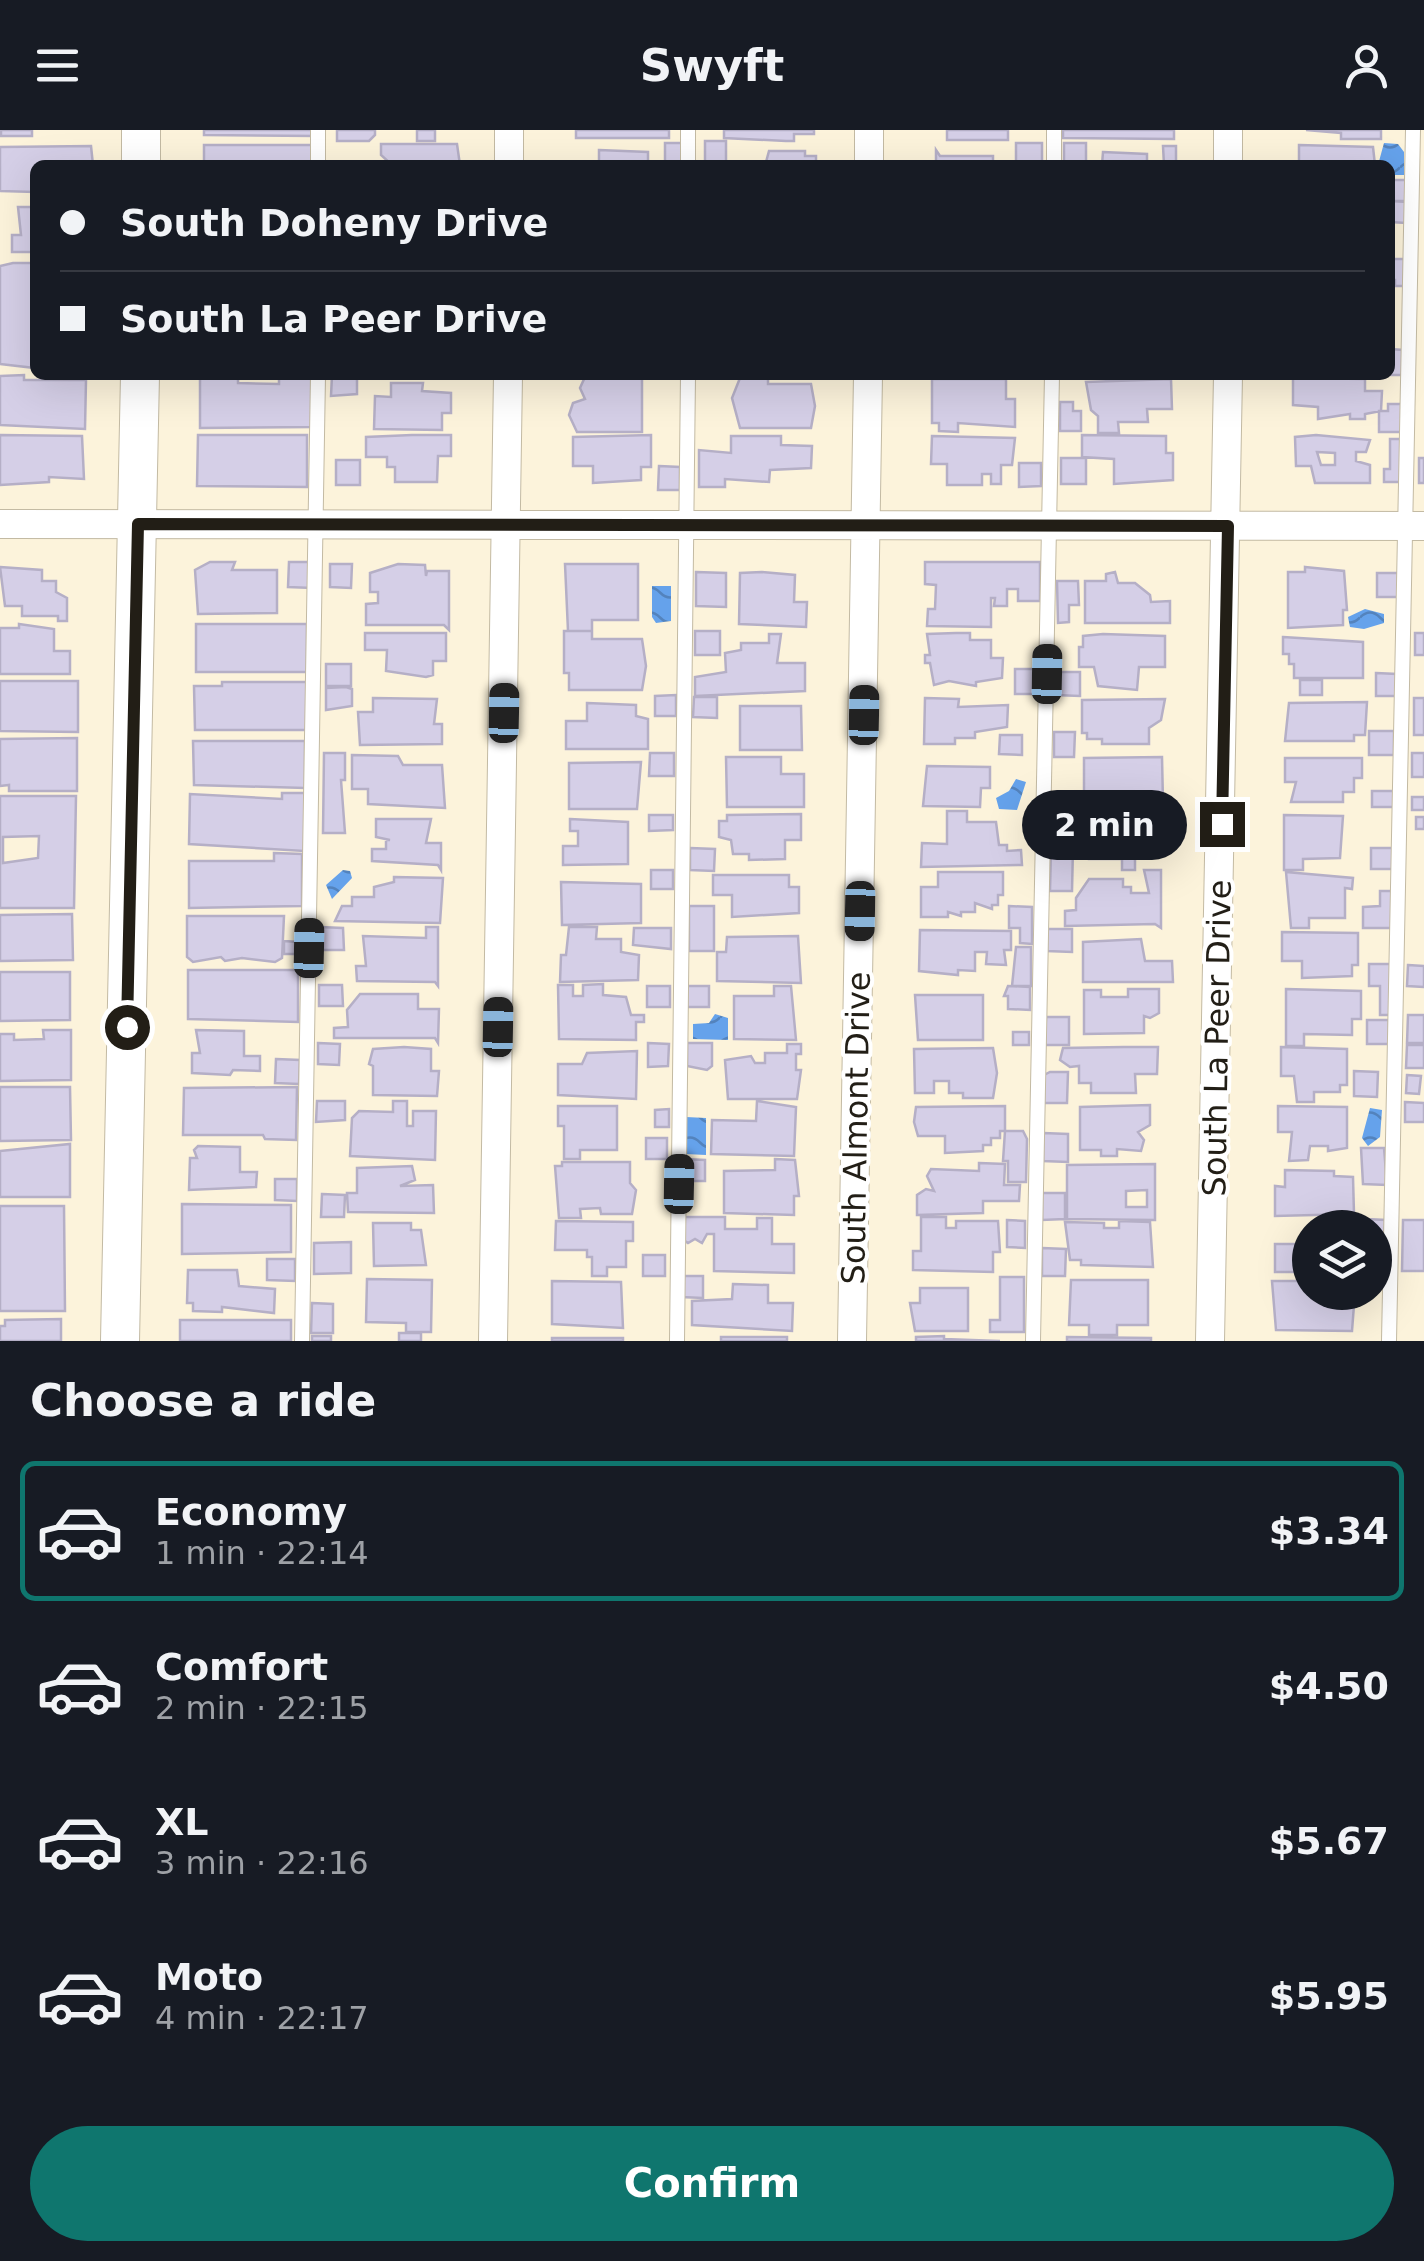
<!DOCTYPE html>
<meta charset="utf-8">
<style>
body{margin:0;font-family:"DejaVu Sans",sans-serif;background:#20242c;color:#f1f3f6;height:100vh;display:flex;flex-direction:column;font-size:38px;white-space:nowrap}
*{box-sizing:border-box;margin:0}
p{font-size:32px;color:#9ea1a6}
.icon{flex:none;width:55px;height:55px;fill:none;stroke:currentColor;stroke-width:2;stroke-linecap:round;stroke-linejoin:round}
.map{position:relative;height:1211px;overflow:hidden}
.sheet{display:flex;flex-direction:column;background:#171b24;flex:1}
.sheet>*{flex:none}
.banner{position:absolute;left:30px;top:30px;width:1365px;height:220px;border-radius:15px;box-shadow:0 10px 40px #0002;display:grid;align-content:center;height:220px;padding:0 30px;background:#171b24}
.controls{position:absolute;left:1292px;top:1080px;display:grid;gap:20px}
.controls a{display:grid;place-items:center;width:100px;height:100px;border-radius:50%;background:#171b24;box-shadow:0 10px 40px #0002;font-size:50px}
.end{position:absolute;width:45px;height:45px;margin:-22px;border:12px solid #221e16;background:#fff;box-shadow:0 0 0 5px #fff}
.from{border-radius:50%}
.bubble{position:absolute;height:70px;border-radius:35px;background:#171b24;box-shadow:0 10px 40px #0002;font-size:32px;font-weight:700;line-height:70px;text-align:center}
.car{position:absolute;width:30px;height:60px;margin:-30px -15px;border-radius:12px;box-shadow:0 0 8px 2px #0007;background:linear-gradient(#222 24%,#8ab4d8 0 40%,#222 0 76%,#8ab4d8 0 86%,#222 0)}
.banner b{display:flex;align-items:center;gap:35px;height:95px;font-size:38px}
.banner b+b{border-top:2px solid #363941}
.banner i{width:25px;height:25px;background:#f1f3f6}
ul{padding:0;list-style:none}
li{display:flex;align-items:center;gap:30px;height:140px;margin:0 20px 15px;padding:0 10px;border:5px solid transparent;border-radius:15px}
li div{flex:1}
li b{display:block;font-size:38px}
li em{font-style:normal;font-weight:700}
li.on{border-color:#0f766e}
li>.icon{width:90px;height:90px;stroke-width:1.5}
h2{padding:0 30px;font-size:45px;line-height:120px}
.primary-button{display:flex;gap:20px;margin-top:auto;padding:20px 30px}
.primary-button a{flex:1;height:115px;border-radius:60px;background:#0f766e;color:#fff;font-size:40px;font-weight:700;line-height:115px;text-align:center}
header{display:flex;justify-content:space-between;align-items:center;height:130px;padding:0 30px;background:#171b24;font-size:45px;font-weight:700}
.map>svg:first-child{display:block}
</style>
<header><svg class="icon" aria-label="menu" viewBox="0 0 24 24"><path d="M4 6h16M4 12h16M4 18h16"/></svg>Swyft<svg class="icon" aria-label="person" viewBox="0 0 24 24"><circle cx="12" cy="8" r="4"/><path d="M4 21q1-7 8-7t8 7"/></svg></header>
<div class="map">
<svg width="1424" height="1211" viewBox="0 0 1424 1211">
<defs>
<pattern id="water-waves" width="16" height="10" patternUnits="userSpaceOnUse" patternTransform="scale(2.5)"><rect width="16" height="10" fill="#65a2eb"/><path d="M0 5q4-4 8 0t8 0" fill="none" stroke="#5383bd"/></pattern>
</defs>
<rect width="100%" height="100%" fill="#fcf3db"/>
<path fill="url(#water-waves)" d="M1384,13L1398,14L1404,22V45H1390V35H1378Z
M652,456H671V491L656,493L652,487Z
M1365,479L1384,484V493L1364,499L1350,497L1348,487Z
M1016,649L1026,652L1017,680L999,679L996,668L1009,661Z
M343,740L350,741L352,748L332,769L326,755Z
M715,884L728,888V910L693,909V894L709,893Z
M1370,978L1382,980L1380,1007L1368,1016L1362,1008Z
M686,987L706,988V1025L685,1024Z"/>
<path fill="#d5cfe7" stroke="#b5afc6" stroke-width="2.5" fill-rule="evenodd" d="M1,0H32V6H1Z
M204,0H315V6L204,5Z
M337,0H375V5L369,11H337Z
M417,0H435V11H417Z
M576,0H669V8H576Z
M724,0H814V4H794V11H786L724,8Z
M947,0H1008V10H947Z
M1063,0H1174V9L1063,8Z
M1306,0H1381V9H1341V3Z
M705,11H726V33H705Z
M665,13H686V33H665Z
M1016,13H1042V35H1016Z
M1064,13H1086V35H1064Z
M381,14H457L460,35H392L381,25Z
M204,15H315V35H204Z
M1299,15L1373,17L1375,35H1299Z
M91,16L93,35H35V62L0,61V17Z
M1163,16H1176V35H1164Z
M599,20L648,22V33L654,35H599Z
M936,20L940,26H993V35H936Z
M769,21H805V26H816V35H756L766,32Z
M1103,22L1147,24V35H1102Z
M1390,50H1408L1407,71H1390Z
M1390,71L1407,72L1406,93L1390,92Z
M18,77H35V122H12V105H21Z
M1390,129H1406V156H1395V150H1390Z
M13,133H35V238L0,234V136Z
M1390,219L1403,220L1402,245H1379H1390Z
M24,245V250H86L85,299L0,295V246Z
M200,245H238V253L279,254V245H312V297L200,298Z
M332,245H357V264L331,266Z
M585,247H642V302H577L569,285L573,273L585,269L580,258Z
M740,248H768V254H811L815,276L811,298H740L732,268Z
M1293,248L1365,249V261H1382L1381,281L1365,284V289H1350V284L1318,289V277L1293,275Z
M932,249H1006V269H1015V297L958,293V302L939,301V293H932Z
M1171,249L1172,279H1147L1148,292H1118L1119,303H1098V286L1091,280L1086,252Z
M391,253H423L422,261L451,263V283H442V300L374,299L375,266L391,267Z
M1060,272H1073V281H1081V301H1060Z
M1388,274H1402V302H1379V281H1388Z
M0,305L82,306L84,349L49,347V352L0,355Z
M198,305H307V357L197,356Z
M412,305H451V326H438L437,352H395V337H387V327H366V307Z
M651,305V337H641V350L593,353V336H573V307Z
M1082,305L1166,306V323H1173V350L1114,354V329L1082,327Z
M1316,305L1370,310L1366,322H1356V331L1370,335V353H1315L1311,336H1296L1295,307ZM1317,322L1335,323V335H1321Z
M731,306H781V315L812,316L811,338L770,340L769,352L725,349V357H699V320L731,323Z
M932,306L1015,308L1012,335H1001V354H991V344H982V355H947V334H931Z
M1390,309H1402V352H1384V339H1390Z
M1061,328H1086V354H1061Z
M1419,328H1424V353H1419Z
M336,330H360V355H336Z
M1019,333H1041V356L1019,357Z
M659,336L680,337V360H658Z
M210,432H235L232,440H277V483L198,484L195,440Z
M289,432H312V458L288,457Z
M925,432H1040V471H1018V459H1007V476H994L995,468H991V497L927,496L928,479H935L936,455L925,454Z
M330,434H352L351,458L330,457Z
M398,434L425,435L426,446L427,441H449V500L444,495H366V474L378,473V462H370V443Z
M565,434H638V490H592V501H568Z
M0,437L42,440V451H56V462L67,468V491H58V486H22V476H5Z
M1305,437L1344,441L1347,480H1343V495L1288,498V442H1305Z
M696,442L726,443V477L696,476Z
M762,442L795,445L794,472H807L806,497L739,494L740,443Z
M1115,442L1118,453H1135L1150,465L1151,472L1170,471V493H1085V451H1106V444Z
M1377,443H1398V467H1377Z
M1057,451H1078L1079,475H1069V492L1058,493Z
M19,494L54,499V521H70V544H0V498H19Z
M196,494H307V542H196Z
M564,501H592V509H642L646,536L642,560H569V543H564Z
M695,501H720V525H695Z
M365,503H446V531H433V545L426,547L386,541L387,520H365Z
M956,503H970V510H991V528H1003L1002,548L976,552V556L949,551L934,555L930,533H925V525H930L927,504Z
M1415,503H1424V525H1415Z
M769,504H781L777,533H805V561L695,566V547L726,542L725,523L741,520V513H769Z
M1103,504L1165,506V537H1139L1137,560L1098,556L1094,537H1079V517H1083V506Z
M1283,507L1363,512V548H1294V534H1289V524H1283Z
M326,534H351V556H326Z
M1015,539H1037V564H1015Z
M1056,542H1080V566L1055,565Z
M1376,543L1397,544V566H1376Z
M1300,550H1322V565H1300Z
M0,551H78V602L0,601Z
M222,552H307V600H195L194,556H222Z
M346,557L352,559V576L326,580V558Z
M676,565V586H655V566Z
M694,567H717V588L693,587Z
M373,568L437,569L434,594H442V614L360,615L358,582H373Z
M925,568L959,569L958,577L1008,575L1007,597L975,602V608H955V614H924Z
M1414,568H1424V605H1414Z
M1165,569L1161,590L1149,598V614H1102V609H1087V603H1082V570Z
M1367,572L1365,605H1354V611H1285L1289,573Z
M587,573L636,575V586L648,589V619H566V591H587Z
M740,576H801L802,620H740Z
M1369,601H1394V625H1369Z
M1054,602H1075L1074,627H1054Z
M1000,605H1022V625L999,624Z
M77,608V661H9V655L0,656V609Z
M193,611H305V658L194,655Z
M324,623H345V650H341L345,703H323Z
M650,623H674V646H649Z
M1412,623H1424V647H1412Z
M352,625L398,626L403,635H442L445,678L368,674V659H352Z
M726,627H781V644H804V677H727Z
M1162,627L1163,672L1084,677V628Z
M1285,628H1362V648H1354V662H1343V672H1291L1296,652H1285Z
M641,632L637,679H569V633Z
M927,636L990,637V658H981L980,677L923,676Z
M1372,661H1394L1395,677H1372Z
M282,663H305L304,721L189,714L190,664L282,669Z
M0,666H76L74,778H0ZM39,706L38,728L3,733V707Z
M1412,667H1424V680H1412Z
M947,681H967V692H996L999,715H1007V721L1021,720L1022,735L921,737L922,713L947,714Z
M801,684V710H785V729L749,730V724H733L731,710L719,707V691H727V685Z
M649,685H673V700L649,701Z
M1081,685H1161V707H1135V740H1122V729H1089V704H1081Z
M1284,685L1343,686L1340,728L1303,729V740H1284Z
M1416,687H1424V699H1416Z
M376,689H431L426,713H441V740L438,735L372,731V719H386V710H390L376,707Z
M570,689L628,692V734L563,735V716H578V701H570Z
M690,718L715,719L714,741L690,740Z
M1073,718L1072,761H1050L1051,719Z
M1371,718H1393V739H1371Z
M274,723L302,724V776L189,778V731H274Z
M651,740H673V759H651Z
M1144,740H1161V798L1155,794L1065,796V781L1076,780V768L1089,749H1123V757H1131V763H1149Z
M938,742H1003V765H998V775H992V779L975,773V782H961V786L948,782V787H921V757H938Z
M1286,742L1353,748L1352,759L1345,758V788H1309V798H1291Z
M713,745H789V757H799V783L732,787V765H713Z
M394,747L443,748L440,793L335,791L342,776H352V767H374V757L394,752Z
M561,752L641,754V793L562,795Z
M1380,761H1392L1393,798H1363V777L1380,776Z
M689,776H714V821H689Z
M1009,776L1032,777V814L1020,813V798H1009Z
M72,784L73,830L0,831V785Z
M187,786H284L282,828L275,832L242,828L225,831L221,827L193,832L187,827Z
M320,797L343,798L344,820H321Z
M426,797H438V856L435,852L357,851L356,836H366L363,806L426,808Z
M569,797H597L596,809H621V822L639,825L638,850L560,852L561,825H566Z
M634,798H671V819L633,815Z
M1047,799H1072V822L1047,821Z
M920,800L1011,801V820H1004L1006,835L986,834L987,822H975V841L958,840V845L919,841Z
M1282,802L1358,803V835H1352V846L1302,848V831H1282Z
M798,806L801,853L717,851V822H726L727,807Z
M1141,809L1145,831H1172L1173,852H1083V812Z
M284,811L298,812V824H284Z
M1016,817H1031V856H1012Z
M1369,834H1391V885H1380V856H1369Z
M1408,835L1424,836V857L1407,856Z
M188,840H298V892L188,889Z
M0,842H70V890L0,891Z
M603,854V865L626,867L631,885H644V892H636V910L559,909L558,855H573V866H583V855Z
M319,855H342L343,876H319Z
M647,856H670V877H647Z
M687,856H709V877H687Z
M774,856H791L796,910L734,909V866H774Z
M1008,856L1030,857V880L1008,879V866H1004Z
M1128,859H1159V883L1150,888L1144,886V903L1084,904V860H1101V867H1128Z
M1286,859L1361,861V889H1352V905L1304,904V916H1286Z
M360,864H418V879H439L438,913L435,908H334V898L348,897L347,880Z
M915,865H983V910H918Z
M1408,885H1424V913H1407Z
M1046,887H1069V915H1045Z
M1367,890H1389V914H1367Z
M43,900H71V950L0,951V904H14V910L44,909Z
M196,900L244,901V926H260V941L233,940L230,945L192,943V923H200Z
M1013,902H1029V915H1013Z
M318,913L340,914L339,935L318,934Z
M648,913L669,914L668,936L648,937Z
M687,913H712V936L707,940L687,936Z
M787,914H801V924H796V940H801L797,969H728L725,930L751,926L755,933H765V923H787Z
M1407,915H1424V938H1406Z
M404,917L431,919V941H439L437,966L373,965V936L369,934L373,919Z
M1124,917H1158L1157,944H1135L1136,963H1091V953H1079V936L1070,937L1060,930L1063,918Z
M1281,917L1347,919V955H1340V962H1314V972H1297L1294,946H1281Z
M993,918L997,943L993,968H963V963H949V951H934V963H915L914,919Z
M637,921L636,969L558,965V934H582L587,923Z
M276,929L300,930L299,954L275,953Z
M1354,941L1378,942L1377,967L1354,966Z
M1050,942H1068L1067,973H1044V945Z
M1407,945L1421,946L1419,964L1406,963Z
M0,957H70L71,1010L0,1011Z
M297,957L296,1010L265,1009L263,1005H183L184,958Z
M317,971H345V990L316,992Z
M393,971H407V996H413V981H436L435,1030L350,1026L352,988L359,981L393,982Z
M757,971L796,977L794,1026L711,1024L712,990L756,991Z
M1405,972L1424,973V992H1405Z
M1150,975V995L1138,1002L1144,1010L1141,1021L1117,1019V1026H1101V1020H1080V977Z
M558,976H617V1020H580V1029H564V996H558Z
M1005,976V1001H1000V1008H991V1015H983V1021L945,1023V1006H918L914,992L916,977Z
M1278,976L1347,977V1018L1328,1021V1016H1310L1308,1030L1289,1031L1292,1002H1278Z
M669,979V997H655V980Z
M1005,1001H1023L1027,1009L1026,1052H1008V1031H1003Z
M1043,1003L1068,1004V1032L1043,1031Z
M646,1008H667V1029H646Z
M70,1014V1067H0V1021Z
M198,1016L240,1017V1042H257L256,1057L189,1060L190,1028H197L194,1020Z
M1361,1018H1384L1387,1055L1363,1054Z
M684,1029L705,1030V1051H684Z
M775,1029L795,1030L799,1066H794V1085L724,1083V1041L775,1040Z
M562,1032H630V1053L636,1060L632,1084H601L600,1078L580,1079L581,1088H559L555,1036H562Z
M979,1033L1005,1034L1004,1055H1020L1019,1071H983V1083L917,1085V1065L926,1059L934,1061L927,1046L931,1039L979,1041Z
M1155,1034V1090L1067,1089V1035ZM1147,1060V1077H1126V1061Z
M412,1036L415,1050L400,1056L433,1055L434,1083L348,1082L347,1063H357V1038Z
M1285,1040L1334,1041V1046L1353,1047L1354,1084L1275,1086V1056L1285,1057Z
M275,1049H297V1071L275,1070Z
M1042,1063H1065V1089L1042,1090Z
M322,1064L345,1065L344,1087H321Z
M182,1074L291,1075V1122L182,1124Z
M0,1076H64L65,1181H0Z
M682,1087H725V1099H757V1088H772V1114H794V1143L714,1141V1104H707L702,1113L695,1109L688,1113L682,1109Z
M921,1087H946V1098H956V1091H998L1000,1122H993V1142L913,1140V1121H921Z
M1365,1089L1386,1090L1382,1118H1375V1098H1357Z
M1007,1090L1025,1091V1118L1007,1117Z
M1403,1090H1424V1141H1402Z
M556,1091L633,1092V1111H626V1137H607V1146H592V1127H587V1120H555Z
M1119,1091L1150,1092L1153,1137L1081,1135V1130H1070L1065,1092L1104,1093V1098H1119Z
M373,1093H411V1100H421L426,1135L374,1136Z
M1309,1108L1310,1142H1275V1114H1308Z
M351,1112V1143L314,1144V1113Z
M1042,1118L1066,1119L1065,1146H1042Z
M643,1125H665V1146H643Z
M267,1129H295V1151L267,1150Z
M188,1140H237L239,1156L275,1159L274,1183L222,1177V1182L193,1181V1173H187Z
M681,1146H703V1168L681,1167Z
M1000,1147H1024V1202H990V1190H1000Z
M367,1149L432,1150L431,1202H406V1193L366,1192Z
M1071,1150H1148V1195H1117V1205H1089V1195H1069Z
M552,1151L621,1152L623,1198L552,1194Z
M1272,1151H1310V1162H1355L1352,1201L1276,1200Z
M733,1154L768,1155V1173H793L792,1201L692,1195V1171L732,1169Z
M920,1158H968V1201H915L910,1173H920Z
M312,1173L333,1174V1203H311Z
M61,1189V1211H0V1196H5V1190Z
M180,1190H291V1211H180Z
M399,1203H421V1211H399Z
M312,1206H331V1211H312Z
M944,1206V1209L1000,1211H916V1207Z
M721,1207H787V1211H721Z
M1067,1207L1151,1208V1211H1067Z
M552,1208H623V1211H552Z"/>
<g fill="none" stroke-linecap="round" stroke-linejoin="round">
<g stroke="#c3baa3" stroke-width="16">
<path id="lane" d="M318,35V0
M688,35V0
M1054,35V0
M302,1211L318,245
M677,1211L688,245
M1033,1211L1052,245
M1389,1211L1413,0"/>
</g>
<g stroke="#c3baa3" stroke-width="30">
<path id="street" d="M1228,0V35
M509,35V0
M869,35V0
M0,394L1424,396
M493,1211L508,245
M852,1211L868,245
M1210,1211L1228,245"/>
</g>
<g stroke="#c3baa3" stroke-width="40">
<path id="secondary" d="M141,35V0
M120,1211L140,245"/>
</g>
<use href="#lane" stroke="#fff" stroke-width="14"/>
<use href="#street" stroke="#fff" stroke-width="28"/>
<use href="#secondary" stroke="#fff" stroke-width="38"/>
</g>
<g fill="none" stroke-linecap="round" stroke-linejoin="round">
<path stroke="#221e16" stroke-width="12" d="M127,897L138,394L1228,396L1222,694"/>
</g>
<g text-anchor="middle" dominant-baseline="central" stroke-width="8" stroke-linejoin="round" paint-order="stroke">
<g font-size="32" fill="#221e16" stroke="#fff">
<text transform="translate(1217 908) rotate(-89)">South La Peer Drive</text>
<text transform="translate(856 998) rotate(-89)">South Almont Drive</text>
</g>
</g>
</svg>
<div class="controls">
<a><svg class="icon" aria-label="layers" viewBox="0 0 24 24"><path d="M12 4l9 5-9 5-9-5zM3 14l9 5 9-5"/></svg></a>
</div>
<i class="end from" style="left:127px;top:897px"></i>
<i class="end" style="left:1222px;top:694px"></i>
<div class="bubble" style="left:1022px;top:660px;width:165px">2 min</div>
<i class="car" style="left:1047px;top:544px;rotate:1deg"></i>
<i class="car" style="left:504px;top:583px;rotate:1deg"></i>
<i class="car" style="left:864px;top:585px;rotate:1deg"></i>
<i class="car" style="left:860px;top:781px;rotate:181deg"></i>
<i class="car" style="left:309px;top:818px;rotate:1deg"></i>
<i class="car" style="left:498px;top:897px;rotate:1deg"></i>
<i class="car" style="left:679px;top:1054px;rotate:1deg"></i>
<div class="banner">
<b><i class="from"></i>South Doheny Drive</b>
<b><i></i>South La Peer Drive</b>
</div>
</div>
<section class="sheet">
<h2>Choose a ride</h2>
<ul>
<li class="on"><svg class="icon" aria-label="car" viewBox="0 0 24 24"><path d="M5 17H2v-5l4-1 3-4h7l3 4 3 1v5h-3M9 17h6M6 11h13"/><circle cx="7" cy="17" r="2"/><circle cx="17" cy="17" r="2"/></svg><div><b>Economy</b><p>1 min · 22:14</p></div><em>$3.34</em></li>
<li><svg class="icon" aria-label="car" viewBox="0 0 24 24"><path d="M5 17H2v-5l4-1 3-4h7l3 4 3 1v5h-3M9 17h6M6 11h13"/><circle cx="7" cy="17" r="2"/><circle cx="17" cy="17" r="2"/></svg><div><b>Comfort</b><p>2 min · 22:15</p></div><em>$4.50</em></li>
<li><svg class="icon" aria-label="car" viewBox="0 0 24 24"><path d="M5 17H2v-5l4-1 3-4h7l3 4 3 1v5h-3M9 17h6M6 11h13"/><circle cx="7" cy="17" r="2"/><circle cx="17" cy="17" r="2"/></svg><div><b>XL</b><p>3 min · 22:16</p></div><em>$5.67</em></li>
<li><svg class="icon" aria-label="car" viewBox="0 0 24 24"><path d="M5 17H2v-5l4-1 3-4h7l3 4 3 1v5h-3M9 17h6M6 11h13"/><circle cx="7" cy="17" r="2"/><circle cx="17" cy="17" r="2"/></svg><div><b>Moto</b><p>4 min · 22:17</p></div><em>$5.95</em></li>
</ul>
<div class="primary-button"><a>Confirm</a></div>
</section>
